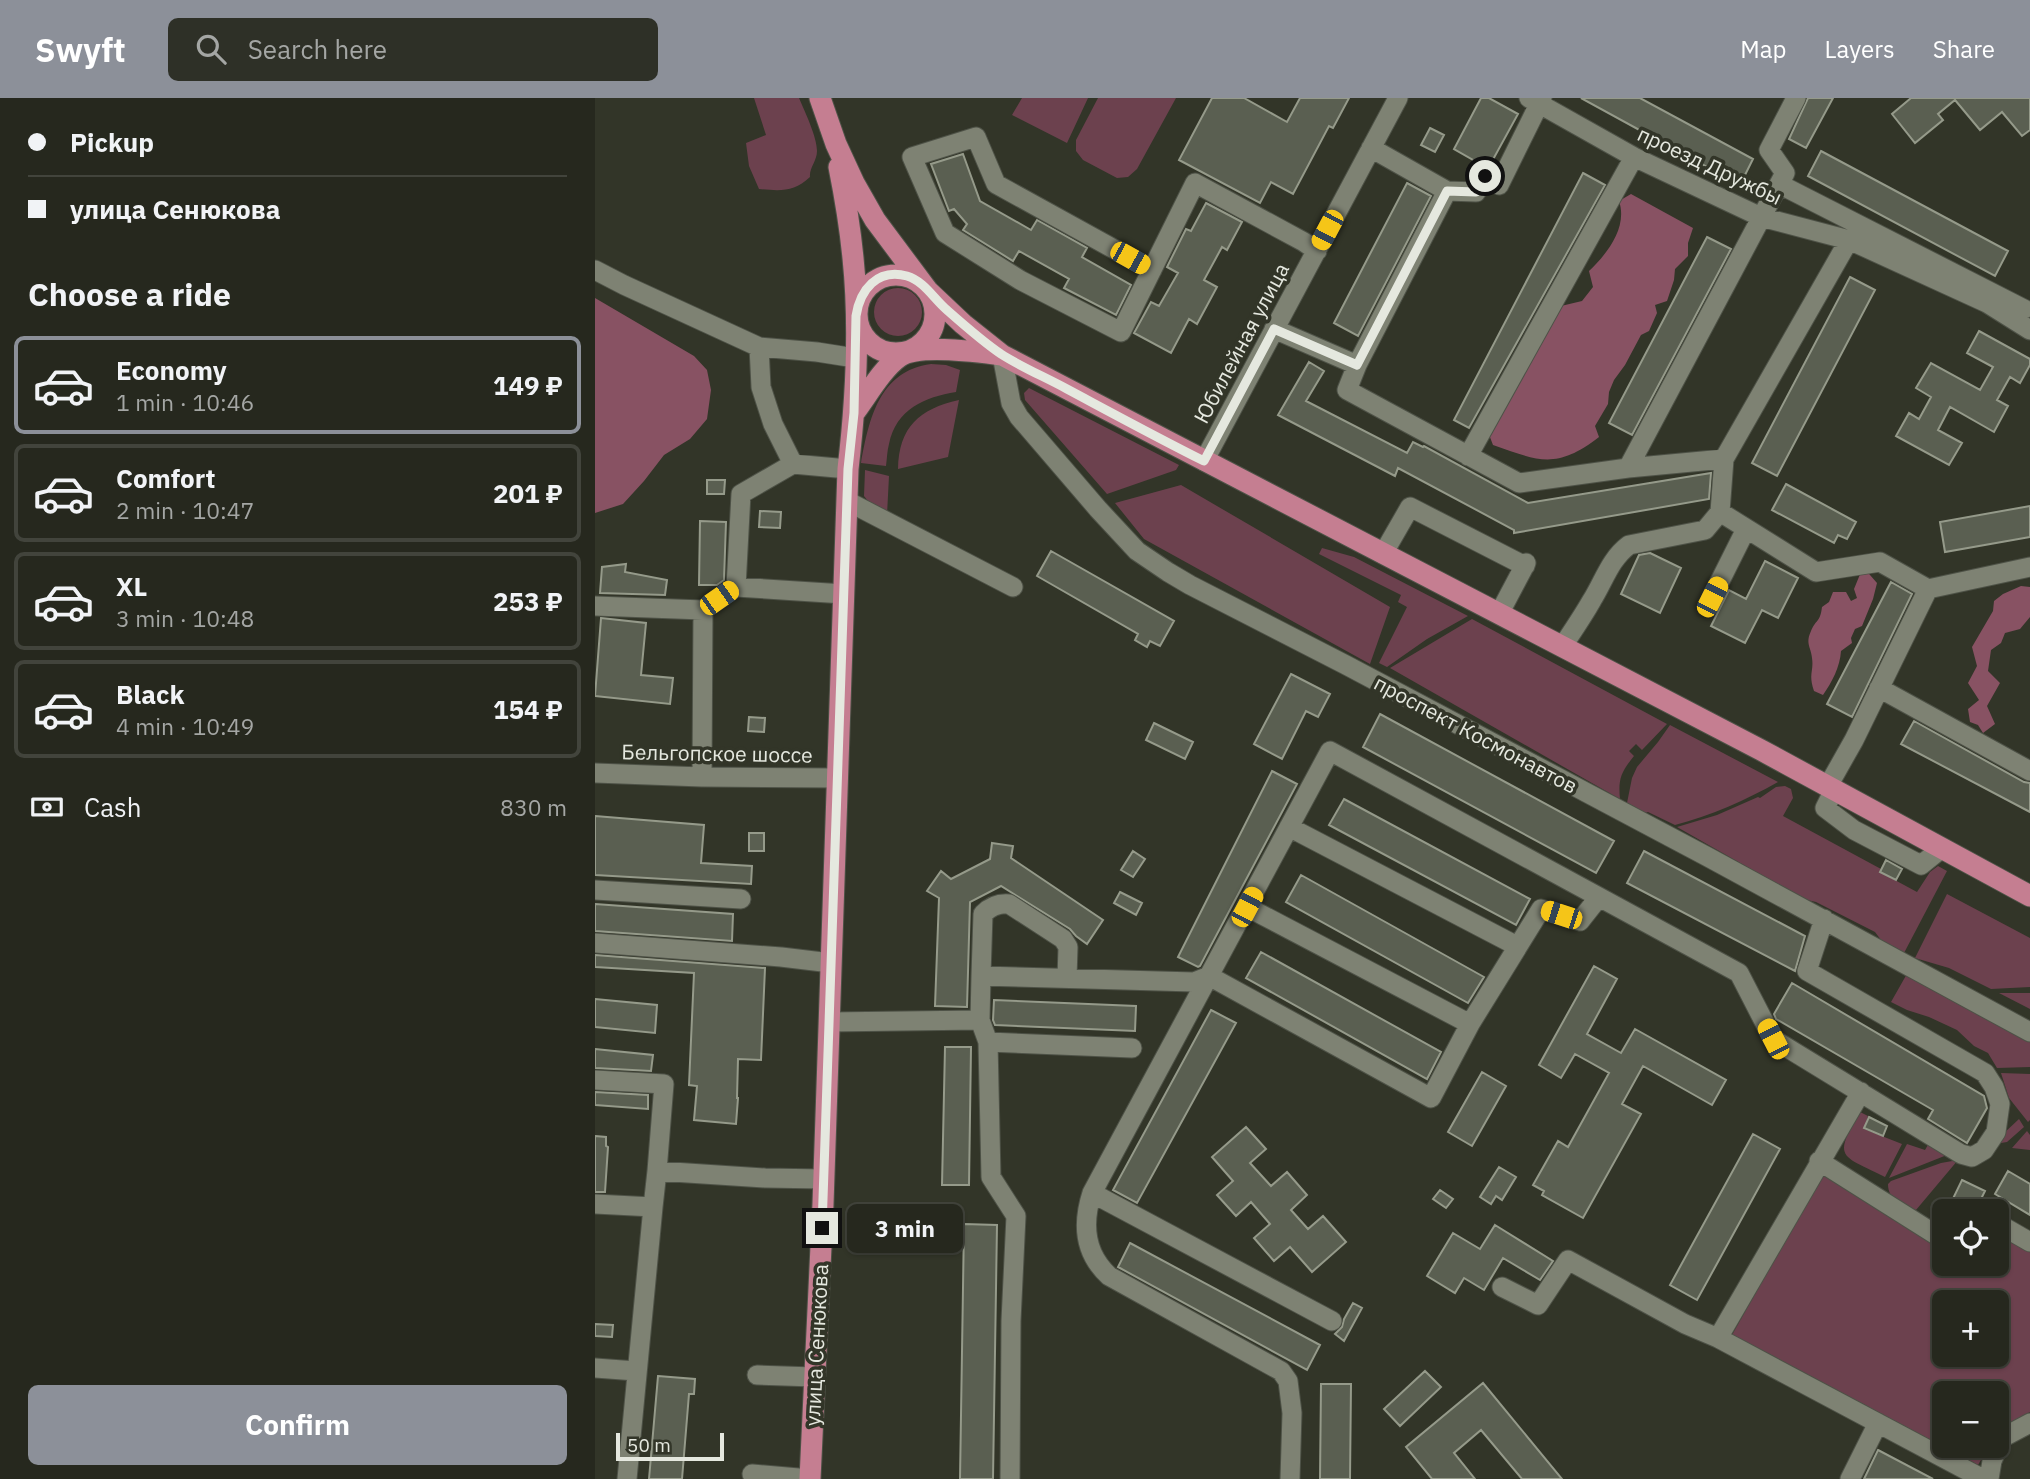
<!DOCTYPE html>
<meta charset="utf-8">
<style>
body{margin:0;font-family:"IBM Plex Sans",sans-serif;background:#2e3027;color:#f1f3f6;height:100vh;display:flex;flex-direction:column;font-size:26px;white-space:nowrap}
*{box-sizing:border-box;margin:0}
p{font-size:23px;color:#a4a6a4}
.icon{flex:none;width:38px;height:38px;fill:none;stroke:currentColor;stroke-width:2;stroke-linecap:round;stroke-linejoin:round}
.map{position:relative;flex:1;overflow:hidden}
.details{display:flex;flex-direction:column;background:#26281e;width:595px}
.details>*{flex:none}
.guide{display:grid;align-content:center;height:154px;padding:0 28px;background:#26281e}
.controls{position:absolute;left:1337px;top:1101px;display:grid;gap:14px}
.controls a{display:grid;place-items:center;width:77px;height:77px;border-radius:10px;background:#26281e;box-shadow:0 2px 5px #0004,0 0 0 2px #42443c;font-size:35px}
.scale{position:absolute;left:21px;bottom:18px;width:108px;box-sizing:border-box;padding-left:7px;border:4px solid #e5e8df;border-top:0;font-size:19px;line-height:24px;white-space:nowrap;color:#e5e8df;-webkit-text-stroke:5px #323528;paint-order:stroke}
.end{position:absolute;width:32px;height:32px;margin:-16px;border:9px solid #e5e8df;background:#111;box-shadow:0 0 0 4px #111}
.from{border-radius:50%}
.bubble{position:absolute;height:49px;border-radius:10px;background:#26281e;box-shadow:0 2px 5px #0004,0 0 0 2px #42443c;font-size:23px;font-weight:700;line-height:49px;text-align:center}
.car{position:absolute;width:21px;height:42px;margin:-21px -10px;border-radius:9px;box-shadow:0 0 5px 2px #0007;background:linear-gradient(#f5c518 24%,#345 0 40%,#f5c518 0 76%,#345 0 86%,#f5c518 0)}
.guide b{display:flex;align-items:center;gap:24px;height:66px;font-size:26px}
.guide b+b{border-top:2px solid #42443c}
.guide i{width:18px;height:18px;background:#f1f3f6}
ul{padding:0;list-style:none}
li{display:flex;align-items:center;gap:21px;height:98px;margin:0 14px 10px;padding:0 14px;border:4px solid #42443c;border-radius:10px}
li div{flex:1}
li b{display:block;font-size:26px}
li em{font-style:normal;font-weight:700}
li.selected{border-color:#8c9099}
li>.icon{width:63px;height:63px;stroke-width:1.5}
h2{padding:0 28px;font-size:32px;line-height:84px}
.pay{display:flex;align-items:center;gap:18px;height:77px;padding:0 28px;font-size:26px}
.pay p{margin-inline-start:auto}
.primary-button{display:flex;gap:14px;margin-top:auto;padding:14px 28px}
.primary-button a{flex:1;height:80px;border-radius:10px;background:#8c9099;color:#fff;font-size:28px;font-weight:700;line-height:80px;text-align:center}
header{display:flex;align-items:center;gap:42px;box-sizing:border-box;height:98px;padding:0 35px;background:#8c9099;color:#fff}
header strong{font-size:33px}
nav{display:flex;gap:38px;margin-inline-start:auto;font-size:24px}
.search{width:490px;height:63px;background:#2e3027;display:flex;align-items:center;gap:18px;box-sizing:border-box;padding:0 24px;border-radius:10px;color:#a4a6a4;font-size:26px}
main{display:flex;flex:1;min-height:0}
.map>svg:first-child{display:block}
</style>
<header>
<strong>Swyft</strong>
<div class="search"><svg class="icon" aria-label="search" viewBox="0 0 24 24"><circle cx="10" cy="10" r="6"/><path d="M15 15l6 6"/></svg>Search here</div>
<nav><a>Map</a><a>Layers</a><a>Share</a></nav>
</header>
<main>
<section class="details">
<div class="guide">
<b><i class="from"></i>Pickup</b>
<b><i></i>улица Сенюкова</b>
</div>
<h2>Choose a ride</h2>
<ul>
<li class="selected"><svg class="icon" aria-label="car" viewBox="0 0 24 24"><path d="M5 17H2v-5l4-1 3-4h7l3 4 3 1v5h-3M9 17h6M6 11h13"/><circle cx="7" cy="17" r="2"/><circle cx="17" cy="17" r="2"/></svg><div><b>Economy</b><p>1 min · 10:46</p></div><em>149 ₽</em></li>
<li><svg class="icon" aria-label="car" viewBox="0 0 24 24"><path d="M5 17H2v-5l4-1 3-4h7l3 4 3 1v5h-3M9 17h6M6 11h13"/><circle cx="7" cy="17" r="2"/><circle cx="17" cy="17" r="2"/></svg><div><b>Comfort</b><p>2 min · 10:47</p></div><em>201 ₽</em></li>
<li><svg class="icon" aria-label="car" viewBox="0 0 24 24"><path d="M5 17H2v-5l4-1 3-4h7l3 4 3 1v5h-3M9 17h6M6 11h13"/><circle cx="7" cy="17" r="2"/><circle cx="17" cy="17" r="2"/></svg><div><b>XL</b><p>3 min · 10:48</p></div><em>253 ₽</em></li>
<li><svg class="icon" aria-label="car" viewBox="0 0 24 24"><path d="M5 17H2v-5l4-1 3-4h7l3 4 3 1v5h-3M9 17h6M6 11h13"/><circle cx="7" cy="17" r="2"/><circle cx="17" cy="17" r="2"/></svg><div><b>Black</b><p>4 min · 10:49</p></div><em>154 ₽</em></li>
</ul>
<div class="pay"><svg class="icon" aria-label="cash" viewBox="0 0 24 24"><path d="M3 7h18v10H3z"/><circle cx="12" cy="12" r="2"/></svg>Cash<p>830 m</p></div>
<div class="primary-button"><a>Confirm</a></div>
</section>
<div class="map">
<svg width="1435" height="1381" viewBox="0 0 1435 1381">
<rect width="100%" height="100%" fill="#323528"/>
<path fill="#6c414e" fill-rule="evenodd" d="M159,0H204C210,14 222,39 222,53C222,63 214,70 215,79C199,94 186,93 164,91L154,68L151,45L171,37Z
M427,0H493L472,45L417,17Z
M503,0H581L542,71L533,79L522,80L488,62L481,53V42Z
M279 214a24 24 0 1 1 48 0a24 24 0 1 1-48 0Z
M336,266L351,267L365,272L361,294C330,299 301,311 294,346C292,353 292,361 291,368L266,365C274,321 284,273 336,266Z
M434,290L584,367L581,372L512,396L430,302L429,295Z
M364,302L353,359L303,371C304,329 324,311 364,302Z
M270,372L294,378L292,417L277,408L269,398Z
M586,387L795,509L775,566L549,441L520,405Z
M727,450L759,459L873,518L832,541L792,569L784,565L812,509L803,504L806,497L724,456Z
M877,521L1072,626L1047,652L1041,646L1034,653L1039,658C1026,674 1023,681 1025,701L795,570Z
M1075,627L1183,684C1151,702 1115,718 1080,727L1053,714L1050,715L1032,705L1037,680L1042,669L1063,644Z
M1190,688L1196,691L1198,700L1188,718L1286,771L1285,774L1322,794L1335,774L1343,768L1352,773L1309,855L1286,842L1280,834L1221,804L1208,801L1082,729L1122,717L1163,699L1165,700L1181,689Z
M1352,796L1435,840V889L1396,891L1354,870L1320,860Z
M1313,874L1435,940V969L1402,970L1393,955L1379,948L1362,932L1334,919L1312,912L1296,904Z
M1404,895H1435V911Z
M1406,975L1435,976V1022L1433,1024L1414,1000Z
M1265,1014L1273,1018L1269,1031L1307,1046L1290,1079C1246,1057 1237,1061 1265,1014Z
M1424,1021L1429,1029L1412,1044L1406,1045L1408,1036Z
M1432,1033L1435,1037V1052L1417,1050Z
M1334,1045L1352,1057L1294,1080L1312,1046L1330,1052Z
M1363,1062L1321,1112C1308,1106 1293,1103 1293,1086L1296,1083L1346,1065Z
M1228,1074L1349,1154V1166H1402V1141L1409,1137L1435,1152V1314L1404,1331L1402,1334V1295H1349V1348H1394L1383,1367L1137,1237ZM1349,1204H1402V1256H1349Z"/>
<path fill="#885263" d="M1036,96L1098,130L1093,145V158L1080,171L1079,182L1072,203L1060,207L1062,215L1054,233L1046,237L1030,267L1019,282L1014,294L1013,306L1000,328L1004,339C961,372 944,363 898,347L893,334L922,290L966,208L987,203L998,189L994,173C1012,156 1033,129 1024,103Z
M0,200L99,258L112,272L116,292L112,321L95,341L69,357L49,383L28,406L0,415Z
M1268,469L1282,485L1278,501L1267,528L1260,531L1256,540L1257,545L1246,553C1245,569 1237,584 1228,597L1219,593C1213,575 1219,574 1217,560C1216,549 1210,546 1216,533C1221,521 1225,525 1227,509L1234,504L1238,494H1251L1256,503L1262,500L1259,491Z
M1426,488L1435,489V519L1425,531L1410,535L1406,545L1396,552L1393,573L1405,585L1392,608L1400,626L1388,635L1383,627L1375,624L1373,611L1384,602L1373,585L1382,568L1377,549L1398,513L1399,503L1408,496Z"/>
<path fill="#5a5f51" stroke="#959a8a" stroke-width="2" d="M617,0H649L692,24L705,0H754L738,30L734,28L698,96L676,84L665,105L584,62Z
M886,0H894L923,16L895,67H887L859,51Z
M986,0H1045L1158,61L1145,87Z
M1213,0H1238L1211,50L1194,41Z
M1316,0H1435V32L1427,38L1407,14L1385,32L1360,2L1343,16L1348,22L1320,45L1297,16Z
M835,30L849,37L840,54L826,47Z
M1226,53L1413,153L1400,178L1213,78Z
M368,56L385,103L436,132L442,122L492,150L487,159L536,187L521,217L469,190L474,181L424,153L418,163L368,132L372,126L359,111L354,113L336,66Z
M988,75L1010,87L874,330L859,322Z
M812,85L836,98L763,238L739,225Z
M611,105L647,124L632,152L627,149L609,182L622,189L602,226L594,221L576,255L539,235L556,204L564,208L583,175L572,169L591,131L596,133Z
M1112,139L1136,151L1037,337L1014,325Z
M1255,179L1280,192L1182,378L1157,365Z
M1384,233L1435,261V267L1425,285L1415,279L1402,302L1413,308L1399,334L1355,309L1343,332L1367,345L1354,367L1301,338L1314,315L1324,321L1336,299L1321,290L1336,265L1385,292L1398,269L1372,255Z
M714,264L729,273L711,303L812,355L818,344L828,349L829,348L933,405L1116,375L1114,401L919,435V432L803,370L800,378L683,317Z
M112,382H130L129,396H112Z
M1191,386L1261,424L1252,441L1243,437L1239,445L1177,412Z
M1435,408V439L1350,454L1345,424Z
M165,413L186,414L185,430L164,429Z
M105,423L131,424L129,482L122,487H104Z
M456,453L579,523L565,548L555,543L552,549L540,542L543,536L442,478Z
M1055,455L1086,470L1065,515L1026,496L1044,457Z
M1170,463L1203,480L1183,520L1167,512L1150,545L1116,528L1134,492L1151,501Z
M31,466L30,474L72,482L70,497L5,495L7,469Z
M1296,484L1317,496L1257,619L1232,606Z
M6,520L51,525L46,577L78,580L75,606L0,598Z
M696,576L735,596L723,619L711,613L687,661L659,646Z
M785,616L1019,743L1001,775L768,649Z
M154,619L170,620L169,634L153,633Z
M1319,623L1429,684L1435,685V714L1306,646Z
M559,625L598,644L590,661L551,642Z
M677,673L702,686L605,868L603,869L583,859Z
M749,701L935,801L921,827L734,727Z
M0,718L109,727L106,765L157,768L156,786L0,777Z
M154,735H169V753H154Z
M397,745L418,748L416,760L508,822L492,846L481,838L475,831L406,788L375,804L372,909L340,908L344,800L332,793L346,773L356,781L395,761Z
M538,753L550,761L538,779L526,772Z
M1049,753L1210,838L1200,873L1032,785Z
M1291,762L1307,771L1301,782L1285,774Z
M706,777L889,879L873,905L691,804Z
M525,794L547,805L541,817L519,805Z
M0,806L138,816L137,843L0,833Z
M666,854L846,954L832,981L651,880Z
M0,857L170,870L166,962L143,961L142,1000H143L141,1026L99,1022L102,988L94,987L99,875L0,869Z
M999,868L1022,881L992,936L1026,955L1040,931L1131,982L1117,1007L1048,968L1027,1006L1046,1016L988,1120L947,1097L949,1093L938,1087L963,1043L973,1049L1014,975L980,956L966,980L944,967Z
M1197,885L1389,998L1392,1010L1372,1045L1333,1021L1338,1012L1181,921L1179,916Z
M0,901L62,907L60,935L0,929Z
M399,902L541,908L540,933L400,927L398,922Z
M616,912L641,925L542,1105L518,1092Z
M350,949H376L374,1087H347Z
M0,951L58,957L56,973L0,970Z
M887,974L911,988L877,1048L853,1034Z
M0,994L53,997V1011L0,1007Z
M1274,1019L1292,1028L1288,1038L1269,1030Z
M651,1029L671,1051L655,1065L676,1088L692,1074L712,1097L696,1112L713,1131L728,1118L751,1144L717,1174L695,1149L679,1163L659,1140L675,1126L656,1104L641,1118L622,1097L638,1083L617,1059Z
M1158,1036L1185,1051L1102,1202L1075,1187Z
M0,1038L11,1039V1048L13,1049L10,1094H0Z
M904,1069L921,1079L907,1102L901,1098L896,1106L885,1099Z
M1413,1073L1435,1086V1117L1400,1096Z
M1367,1082L1390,1093L1380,1113H1352Z
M845,1092L858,1101L851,1110L838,1101Z
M369,1126L402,1127L398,1381H365Z
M900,1127L958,1163L945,1182L908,1160L889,1192L869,1180L860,1195L832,1178L858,1135L885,1151Z
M535,1145L725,1247L712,1272L523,1169Z
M758,1205L767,1210L749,1243L740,1236L747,1229L749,1221Z
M0,1226L18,1227L17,1239L0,1238Z
M830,1273L846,1289L805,1328L789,1311Z
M63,1278L100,1281L99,1296H94L87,1381H54Z
M888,1285L967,1381H927L886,1332L859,1355L880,1381H837L811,1349Z
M726,1286H756L755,1381H725Z
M1283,1352L1338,1381H1269Z"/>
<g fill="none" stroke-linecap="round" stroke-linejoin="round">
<g stroke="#4e5247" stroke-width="21">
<path id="minor" d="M934,0L1039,59L1166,119L1254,142L1392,205L1435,232
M776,50L852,93L881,94L890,78L904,87L947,0
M1184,86L1429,211
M852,93L762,267L752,292L924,385L1033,370L1129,361
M1254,142L1129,361L1125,414L1221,474L1285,464L1333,491
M0,172L29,187L164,249L222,254L260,260
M557,172L401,86L381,39L317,59L350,135L425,182L526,234L600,85L709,144L722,153
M679,231L762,267
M164,249L166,289L178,326L198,366
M407,257L416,305L424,319L503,411L542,453L573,474L595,487L751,567L1113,759L1435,934
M873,358L1039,59
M609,363L803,0
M1033,370L1190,75L1174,52L1201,0
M252,403L418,489
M788,456L815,409L930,468
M249,496L141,489L146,396L198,366L253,371
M1117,499L1151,431
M0,508L108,512
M904,516L931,465
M967,549C977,534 988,518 997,502C1009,483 1015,461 1034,447L1110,432L1125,414
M1284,590L1435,673
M0,675L107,679L243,680
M107,679L108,512L141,489
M1233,688L1259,642L1333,491L1435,469
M1239,692L1230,710L1259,732L1326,767L1347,750
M694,729L922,848
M0,792L146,801
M652,809L875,926
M0,845L186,859L236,865
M386,878L388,816C395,809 403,805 414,806L468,841L473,849L472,880
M234,924L385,922
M393,944L537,950
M0,982L69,986L62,1073
M1266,994L1123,1240L1388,1381
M1224,1063L1349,1142
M497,1095L737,1223
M0,1106L58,1109L62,1073L170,1080L229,1081
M1402,1125L1435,1144
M907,1189L943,1207L973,1162L1090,1226L1123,1240
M0,1270L41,1273
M162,1277L219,1279
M157,1376L215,1381
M32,1381L58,1109
M415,1381L416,1223L421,1118L396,1079L393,944L385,922L386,878L599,884L614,878L836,1000L875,926L946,811L985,823L1004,799
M695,1381L697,1315L693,1283L686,1273L514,1178C489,1155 487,1126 497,1095L735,653L1144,875L1178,941L1366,1056L1377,1059L1389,1052L1401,1034L1405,1006L1399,989L1390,975L1212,873L1229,821
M1255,1381L1283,1325
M1394,1381L1397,1363L1407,1340L1435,1325"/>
</g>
<g stroke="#4e5247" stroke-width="23">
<path id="major" d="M225,0L241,46L259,85L280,122L333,193L368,226L407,257L1166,652L1435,798
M262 216a39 39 0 1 1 78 0a39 39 0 1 1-78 0Z
M259,315C272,298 287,271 304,259C323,245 383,254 407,257
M215,1381L228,1106L253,371C261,303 265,228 258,160C255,129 250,99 244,69"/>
</g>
<use href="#minor" stroke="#7e8273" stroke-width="19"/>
<use href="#major" stroke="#c57e91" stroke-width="21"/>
</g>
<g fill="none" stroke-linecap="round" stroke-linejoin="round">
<path stroke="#e5e8df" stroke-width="9" d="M227,1130L253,371L259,315L261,218C265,192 282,170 312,178C329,183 339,201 352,212C369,227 387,243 406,256C426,269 450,279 472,291C517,315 563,340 609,363L679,231L762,267L852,93L881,94L890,78"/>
</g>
<g text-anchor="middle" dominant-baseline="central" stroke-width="7" stroke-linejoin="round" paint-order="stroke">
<g font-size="21" fill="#e5e8df" stroke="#323528">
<text transform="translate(1115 67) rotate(25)">проезд Дружбы</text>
<text transform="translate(646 245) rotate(-62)">Юбилейная улица</text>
<text transform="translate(881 636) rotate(28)">проспект Космонавтов</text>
<text transform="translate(122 655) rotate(1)">Бельгопское шоссе</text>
<text transform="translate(221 1247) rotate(-87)">улица Сенюкова</text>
</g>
</g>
</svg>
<div class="controls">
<a><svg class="icon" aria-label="locate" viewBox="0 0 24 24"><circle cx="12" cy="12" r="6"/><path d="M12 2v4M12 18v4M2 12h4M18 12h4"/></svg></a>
<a>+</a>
<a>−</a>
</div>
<div class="scale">50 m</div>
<i class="end from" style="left:890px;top:78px"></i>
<i class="end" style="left:227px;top:1130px"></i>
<div class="bubble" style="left:252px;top:1106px;width:116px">3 min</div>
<i class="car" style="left:732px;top:132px;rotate:208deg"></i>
<i class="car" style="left:535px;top:160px;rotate:119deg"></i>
<i class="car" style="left:1117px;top:499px;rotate:27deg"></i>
<i class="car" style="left:124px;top:500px;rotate:55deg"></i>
<i class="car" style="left:652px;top:809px;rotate:28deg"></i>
<i class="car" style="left:966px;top:817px;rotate:288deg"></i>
<i class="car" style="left:1178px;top:941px;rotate:333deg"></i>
</div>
</main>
